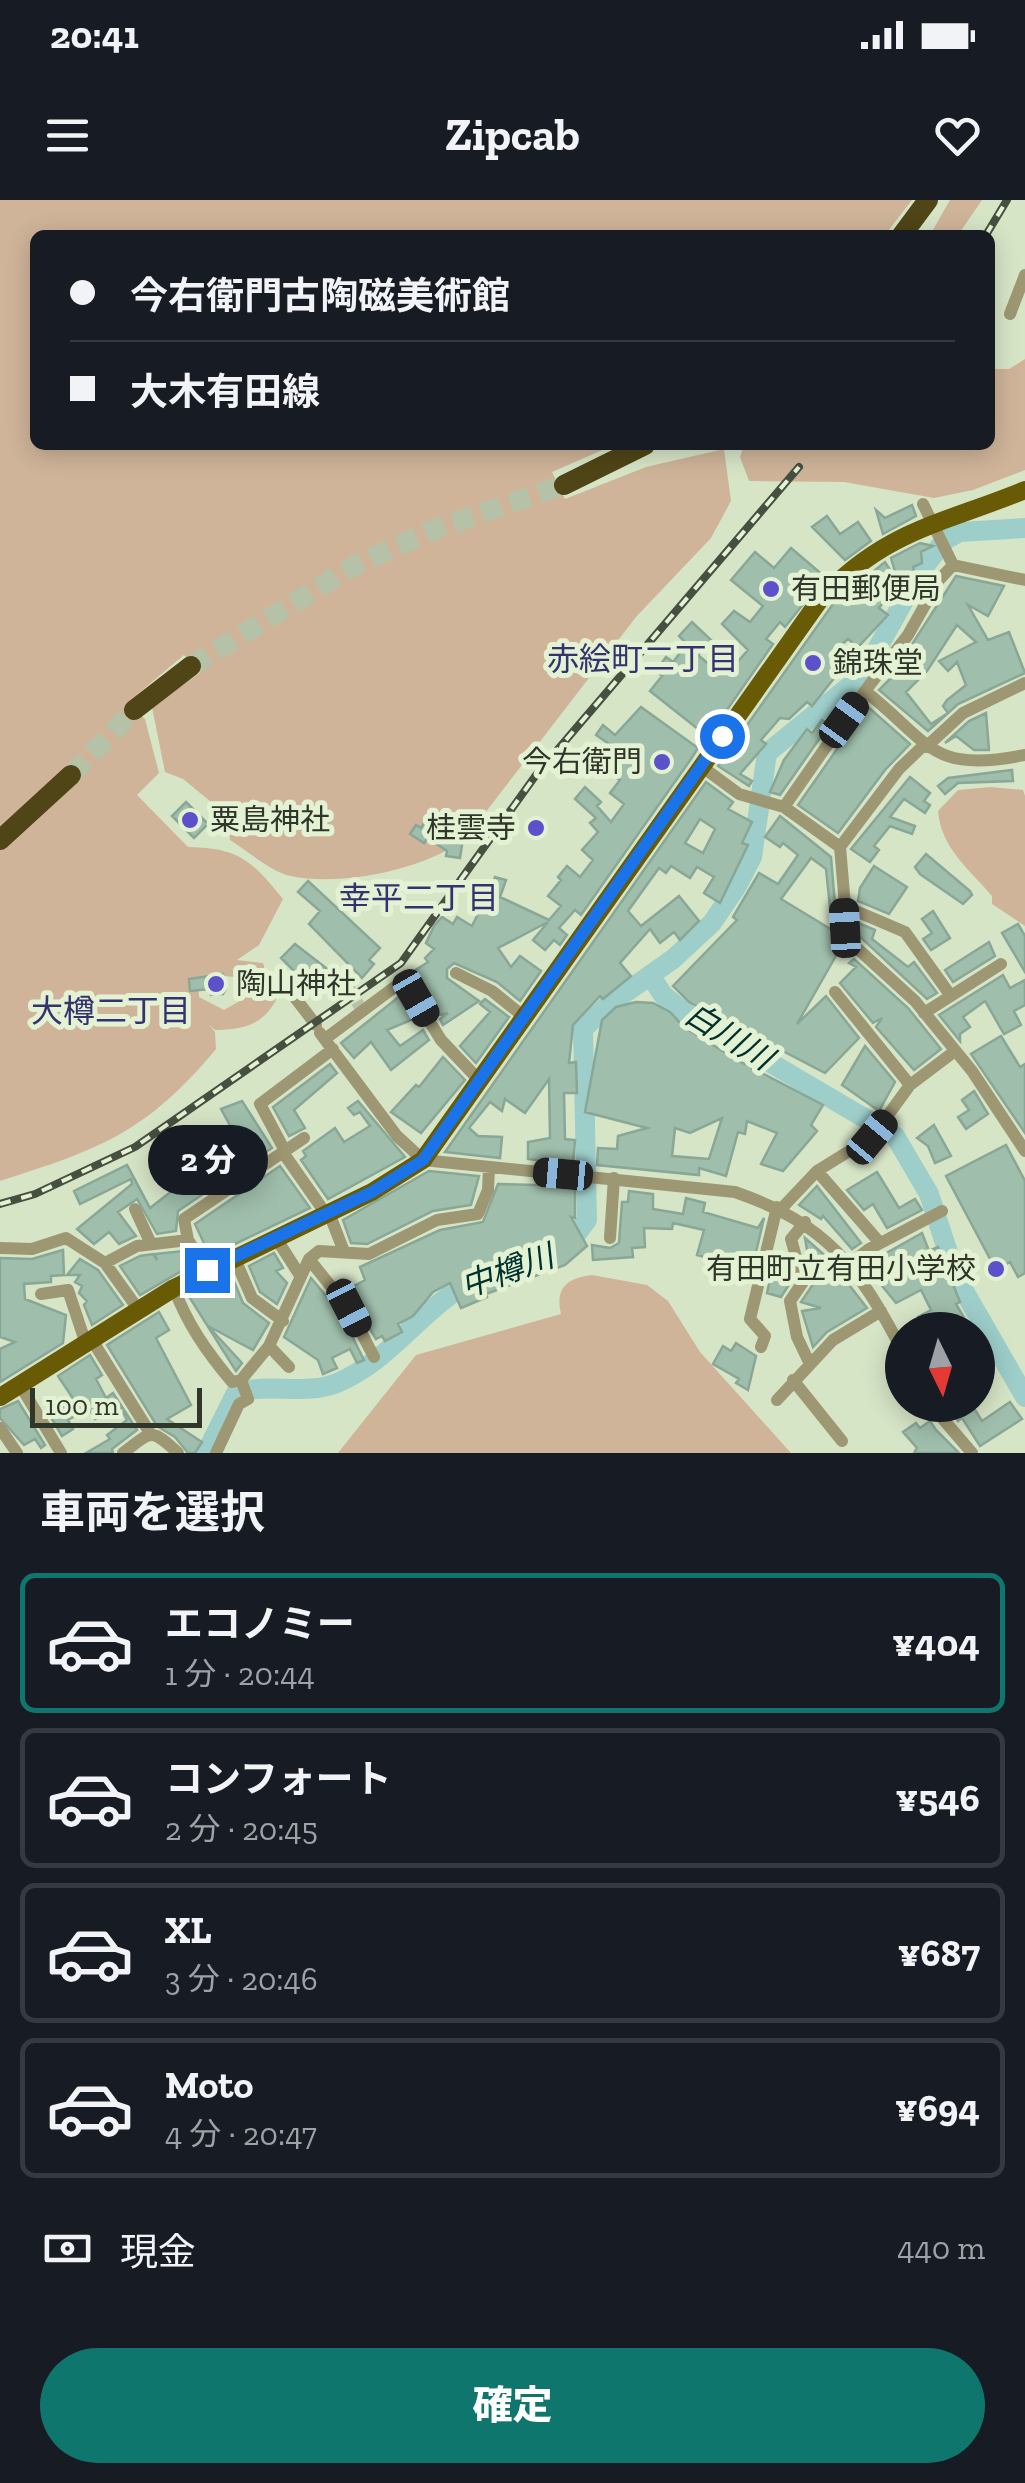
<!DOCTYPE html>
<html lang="ja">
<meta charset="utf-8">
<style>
body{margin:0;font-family:"Zilla Slab","Noto Sans JP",serif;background:#242831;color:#f1f3f6;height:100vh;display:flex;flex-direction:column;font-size:38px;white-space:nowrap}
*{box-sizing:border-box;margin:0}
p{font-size:32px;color:#9ea1a6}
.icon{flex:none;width:55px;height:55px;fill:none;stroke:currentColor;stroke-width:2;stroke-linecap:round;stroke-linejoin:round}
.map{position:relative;height:1253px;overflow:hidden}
.side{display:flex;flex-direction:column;background:#171b24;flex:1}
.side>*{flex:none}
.top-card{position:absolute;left:30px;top:30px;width:965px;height:220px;border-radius:15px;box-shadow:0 5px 25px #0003;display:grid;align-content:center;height:220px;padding:0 40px;background:#171b24}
.needle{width:65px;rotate:175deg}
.tools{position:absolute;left:885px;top:1112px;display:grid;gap:20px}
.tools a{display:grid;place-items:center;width:110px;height:110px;border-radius:50%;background:#171b24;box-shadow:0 5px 25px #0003;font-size:50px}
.scale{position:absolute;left:30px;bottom:25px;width:172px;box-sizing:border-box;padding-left:10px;border:5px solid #30362a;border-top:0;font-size:28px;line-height:35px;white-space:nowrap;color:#30362a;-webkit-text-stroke:8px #e4f2d4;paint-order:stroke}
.end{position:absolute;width:45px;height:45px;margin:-22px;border:12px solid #1a73e8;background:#fff;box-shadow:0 0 0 5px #fff}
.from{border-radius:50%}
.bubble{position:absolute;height:70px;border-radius:35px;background:#171b24;box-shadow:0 5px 25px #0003;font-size:32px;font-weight:800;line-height:70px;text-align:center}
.car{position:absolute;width:30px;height:60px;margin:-30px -15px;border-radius:12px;box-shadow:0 0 8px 2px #0007;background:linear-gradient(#222 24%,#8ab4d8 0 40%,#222 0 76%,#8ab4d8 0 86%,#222 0)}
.top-card b{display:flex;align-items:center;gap:35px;height:95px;font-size:38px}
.top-card b+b{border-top:2px solid #363941}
.top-card i{width:25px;height:25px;background:#f1f3f6}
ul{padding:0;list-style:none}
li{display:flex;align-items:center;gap:30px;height:140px;margin:0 20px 15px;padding:0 20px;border:5px solid #363941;border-radius:15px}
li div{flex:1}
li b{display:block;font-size:38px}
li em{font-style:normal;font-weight:800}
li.selected{border-color:#0f766e}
li>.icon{width:90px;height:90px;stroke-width:1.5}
h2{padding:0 40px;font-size:45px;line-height:120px}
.pay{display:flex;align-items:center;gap:25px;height:110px;padding:0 40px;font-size:38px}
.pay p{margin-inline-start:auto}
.cta{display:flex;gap:20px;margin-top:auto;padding:20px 40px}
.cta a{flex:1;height:115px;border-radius:60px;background:#0f766e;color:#fff;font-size:40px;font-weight:800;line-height:115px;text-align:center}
.status{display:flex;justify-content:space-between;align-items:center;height:70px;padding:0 50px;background:#171b24;direction:ltr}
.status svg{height:28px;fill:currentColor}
header{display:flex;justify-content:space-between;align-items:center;height:130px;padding:0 40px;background:#171b24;font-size:45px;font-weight:800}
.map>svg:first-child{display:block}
</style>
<div class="status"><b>20:41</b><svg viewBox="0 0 49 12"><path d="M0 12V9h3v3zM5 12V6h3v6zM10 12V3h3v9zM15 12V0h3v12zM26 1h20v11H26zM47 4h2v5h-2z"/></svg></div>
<header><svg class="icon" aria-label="menu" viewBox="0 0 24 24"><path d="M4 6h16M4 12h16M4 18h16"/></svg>Zipcab<svg class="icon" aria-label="heart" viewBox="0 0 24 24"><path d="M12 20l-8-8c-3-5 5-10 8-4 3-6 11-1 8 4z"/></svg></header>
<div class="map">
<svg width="1025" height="1253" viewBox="0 0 1025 1253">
<rect width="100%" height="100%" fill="#d7e5c7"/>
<path fill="#cfb499" d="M0,0H912L885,35H35V245H614L552,272L565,299L646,267L724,249L731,301L711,338L636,417L468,635C433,669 339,687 291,676C271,672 248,651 230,640L227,615L183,579L165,572L152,507L201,472L184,455L127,503L145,519L159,573L137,595L188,647C239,648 251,660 283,699L259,745L237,760L263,763L268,780L214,775L198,781L199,797L224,810L262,788L275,792L276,800C263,825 242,830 215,830L209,825L215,832L216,849C146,933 100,949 0,981Z
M950,0H982L958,35H930Z
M1025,159V270L973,290L934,298L844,282L749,281L740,257L744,245H990V169H1009Z
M991,587L1023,590L1025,596V726L992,704V696C969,669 941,648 938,611L958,590Z
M592,1075L647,1085L668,1101L700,1152L791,1253H338L416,1155L561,1114C555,1089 566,1078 592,1075Z"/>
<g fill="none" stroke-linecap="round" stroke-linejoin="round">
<path stroke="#9ececa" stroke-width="20" d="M650,775L663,795L684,812L895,936L929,994L956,1077L1025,1197
M562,1053L587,1020L583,829L608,805L673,759L712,723L737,686L752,657L767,553L862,476L920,372L945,340L960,332L1025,328
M206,1253L236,1193C270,1182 305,1196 337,1183C394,1159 423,1105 475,1080"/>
</g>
<path fill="#9fbeab" stroke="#89a796" stroke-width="2.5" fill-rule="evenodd" d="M912,305L916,316L883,334L876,310L885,318Z
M827,316L840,334L858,322L871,341L845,360L812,327Z
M920,343L933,346L921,352L922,363L913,367L916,376L904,390L896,398L891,393L879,408L888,415L858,447L848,439L839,447L831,456L843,467L812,506L807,502L789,519L780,518L761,540L766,544L740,574L752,581L749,586L718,566L833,404L885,362L898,382L891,358Z
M791,348L825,377L785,427L780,422L766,439L773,444L708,537L650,491L662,476L656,471L666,457L673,462L687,444L679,436L692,422L711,440L698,455L713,468L721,459L732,468L748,450L722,424L734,411L750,422L763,406L731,380L755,352L774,368Z
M956,376L1004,386L988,416L968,405L988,440L1009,432L1025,473L958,504L928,531L879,490L912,457L907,452ZM957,425L976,442L939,461L948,471L957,462L966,485L947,500L943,506L948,513L931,524L906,492L927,471Z
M867,506L910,544L885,570L838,633L798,605Z
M641,507L698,548L691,559L581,715L575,710L559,728L567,735L560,745L554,740L545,750L533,740L548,722L498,748L511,767L520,756L541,771L520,801L497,782L454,763L447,769V778L479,801L443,825L440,819L448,813L437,815L411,773L428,762L425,758L434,749L426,743L434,726L442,717L453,724L457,717L472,726L483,704L471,698L476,686L490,693L495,677L506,680L500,697L549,720L561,706L548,696L561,680L558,677L567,666L580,677L593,660L582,650L598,632L590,623L596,618L575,599L585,587L601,602L597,606L611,622L624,604L610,593L620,580L597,567L609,544L596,535L603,525L615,535Z
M986,513L989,550H974L956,536L945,543L969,521Z
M822,520L829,525L780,595L770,592L784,560L807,529L812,533Z
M1012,570L1013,581L958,583L945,594L938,586L948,578Z
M910,577L930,593L924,601L930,605L925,613L904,599L890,617L915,626L912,634L890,626L874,646L879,650L870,662L851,649Z
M706,582L733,602L728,609L752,622L742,643L748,645L720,703L704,693L714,677L697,667L690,678L671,666L666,673L659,668L628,711L641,726L679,696L699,721L680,740L674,732L660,743L650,729L620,763L631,776L603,799L600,796L573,825L569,863L576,862L577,893H564L565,939L575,940L573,965L528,959V942L550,938L549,879L525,913L505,899L502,911L490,902L469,928L478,936L502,937L500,958L445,952ZM700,619L715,629L703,653L685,643Z
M186,602L208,624L194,638L172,616Z
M780,616L831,657L837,729L832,726L826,669L811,658L781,699L837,733V754L797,824L826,796L859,838L825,873L689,802L673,786L737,720L733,717L759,673L778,684L798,655L783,643L780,647L765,637Z
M424,623L462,645L460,658L446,656L447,651L428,638L424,643L410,634L416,625L421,628Z
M926,654L970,691L972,695L963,704L920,674L915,667Z
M874,666L907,687L889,714L858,701L860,688Z
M308,681L380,748L369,760L374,764L362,778L309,724L320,711L298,692Z
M933,711L950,738L931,750L923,739L932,733L922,719Z
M856,722L875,730L872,739L908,767L914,762L937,793L927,799L858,735Z
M1018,724L1025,736V772L1002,733Z
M989,742L995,756L953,782L945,770Z
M295,744L335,775L319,796L281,758Z
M854,759L908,808L941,849L914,870L876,827L882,818L873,823L840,783L856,767L849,763Z
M223,774L226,789L223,794L211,795L210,789L190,791L189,779Z
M1003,775L1010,788L1025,780V805L1014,811L1021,825L1004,834L985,801L963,817L970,827L960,834V841L939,815Z
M401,795L416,818L387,830L400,846L423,830L429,840L391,870L371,842L354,858L341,843Z
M485,799L509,817L476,863L460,846L490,812L480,804Z
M636,802L653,803L670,812L684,827L737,860L823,905L811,925L817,931L783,971L761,964L777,933L747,921L745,934L738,932L726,976L699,968V975L597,965L598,948L617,949L618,936L647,928L585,912L602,820L616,807ZM722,918L709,959L672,956L675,928L690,933Z
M1001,836L1020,867L1025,864V933L971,854Z
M865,846L895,882L879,911L842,885Z
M443,857L465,880L421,933L391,912L416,885L419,887Z
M330,864L337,873L294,910L305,928L289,936L273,907Z
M974,891L988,914L966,929L958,917L969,910L962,900Z
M242,901L272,948L238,971L217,944L233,931L221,909Z
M358,901L405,957L328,999L301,960L306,956L303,951L335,928L344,942L370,926L360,912L354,915L348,908Z
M934,925L951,956L935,963L928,946L917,938Z
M199,943L224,980L178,1011L176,1031L157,1034L137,999L118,1012L136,1036L119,1044L109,1032L94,1044L77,1029L132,984L131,979L80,1004L74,991L127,965L150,1008L177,987L171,978L181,971L187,980L205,967L190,950Z
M1006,945L1025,981V1073L1018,1077L1010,1062L996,1070L946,976Z
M280,966L310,1008L210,1056L195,1024Z
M429,971L479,976L471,1005L433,1011L367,1044L351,1043L343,1020Z
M877,972L899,1008L915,999L922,1010L887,1028L873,1004L864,1010L847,990Z
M498,984L575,986V1018L571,1017L587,1046L565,1065L486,1094L487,1097L461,1108L450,1083L433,1092L413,1116L398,1124L402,1132L385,1141L382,1136L376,1139L347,1090L365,1080L360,1067L440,1030L483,1022Z
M817,986L861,1043L852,1049L823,1016L821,1019L799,1005Z
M629,991L653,994V1009L683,1014L686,998L705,1003L703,1012L758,1028L764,1018L753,1065L736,1057L733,1064L697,1055L704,1030L673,1023L672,1029L644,1028L645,1047L632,1048L633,1057L593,1060L592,1045L610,1048L619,1043L622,1002H628Z
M922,1033L929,1051L938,1047L943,1059L960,1102L956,1104L969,1126L962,1130H926L918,1117L931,1110L921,1090L896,1103L865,1065Z
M805,1038L829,1059L867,1108L827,1132L813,1147L802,1111L821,1108L801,1102L818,1077L810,1068Z
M63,1050L64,1075L51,1076V1082L24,1084L25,1099L66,1115L63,1143L0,1182V1149L15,1142L0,1137V1058L32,1059Z
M183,1051L192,1065L140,1095L120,1066L140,1056L153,1054L157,1060L155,1054Z
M274,1053L283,1068L276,1071L287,1083L277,1104L260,1092L249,1066Z
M80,1059L98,1070L123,1105L92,1125L84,1105L87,1101L79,1093L82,1086L75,1082L80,1075H67Z
M773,1066L789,1069L792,1080L781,1097L767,1093Z
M231,1074L243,1103L269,1123L253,1150L208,1126L242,1163L236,1171L188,1095Z
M311,1078L341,1114L364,1160L357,1163L350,1149L332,1158L337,1168L323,1174L318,1160L284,1137Z
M159,1112L169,1130L156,1138L191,1205L167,1219L202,1242L195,1253H188L175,1237L157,1226L107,1145Z
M736,1143L756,1156L748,1190L736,1183L739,1179L713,1164L723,1146L731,1151Z
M90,1155L102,1175L96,1179L106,1198L113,1193L137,1230L112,1249L113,1253H86L110,1239L107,1235L127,1220L119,1205L95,1219L89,1208L68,1220L73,1229L62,1236L50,1216L74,1200L58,1176Z
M18,1201L45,1245L41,1248L35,1239L24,1245L0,1218V1209Z
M1010,1202L1022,1219L980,1246L962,1218L958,1221L947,1205H972L982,1221Z
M930,1221L936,1230L959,1253H914L917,1248L903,1232L916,1223L920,1228Z"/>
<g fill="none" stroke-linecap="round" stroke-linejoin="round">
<path stroke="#b6c2a8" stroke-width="12" stroke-dasharray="12 6" stroke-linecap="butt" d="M348,786L362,811"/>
<path stroke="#b6c2a8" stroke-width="20" stroke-dasharray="20 10" stroke-linecap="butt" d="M191,466L357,364L433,330L564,285
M71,575L134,510"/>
<path stroke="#9e9773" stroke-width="12" d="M1010,114L1025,75
M923,304L953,365
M953,365L939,380L908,435L865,491C931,543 930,574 1025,555
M953,365L1025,380
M926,547L963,513L1025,483
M701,566L739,594L784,607L840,647L848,740L915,801L972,871L1025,951
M784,607L865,491
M840,647L899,569L924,545
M844,706L905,732L951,796
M456,773L492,791L523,816
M280,778L316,825
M835,792L910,885
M924,813L1001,764
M320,833L397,936L423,960L735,992C827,1024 858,1066 902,1150
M325,839L404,780L441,840L478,879
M284,949L260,904L333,849
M282,951L326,1014
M817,971L880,1043
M782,1008L817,971L872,937L910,885L955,851
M135,1009L151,1044
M329,1013L343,1049
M805,1022L791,1039L803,1082L790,1101L797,1137L809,1162
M276,1038L299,1074
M610,1038L614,978
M0,1048L32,1049L66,1038L105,1063
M234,1057L252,1098L283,1121
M309,1059L349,1109L374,1157
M851,1063L869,1049L942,1011
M207,1070L188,1040L184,1019L304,938
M174,1088C187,1124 207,1152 232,1182L241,1180L269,1146L309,1059L319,1051L369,1054L437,1020L478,1014L488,990L489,968
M41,1094L68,1090L86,1144
M138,1109L105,1063L137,1046L188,1040
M92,1140L150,1233
M269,1146L289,1167
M761,1147L765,1136L750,1119L777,1007
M793,1180L842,1241
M20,1185L61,1253
M777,1200L833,1140L881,1111
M931,1205L972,1253
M0,1228L17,1253
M123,1253C152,1231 150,1227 178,1253
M216,1253L239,1204L248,1199L241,1180"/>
<path stroke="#695a05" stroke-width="18" d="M0,1197L174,1088L372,992L423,960L819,401C884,330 942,324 1025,290"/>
<path stroke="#4f4516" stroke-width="20" d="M902,35L928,0
M564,285L645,245
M134,510L191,466
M0,640L71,575"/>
<g stroke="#474f40" stroke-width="8">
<path id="rail" d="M986,35L1007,0
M0,1004L35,994L135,947L401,763L536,575L799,267"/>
</g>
<use href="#rail" stroke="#e4f2d4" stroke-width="4" stroke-dasharray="11" stroke-linecap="butt"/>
</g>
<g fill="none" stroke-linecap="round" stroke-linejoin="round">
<path stroke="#1a73e8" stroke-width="12" d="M207,1070L372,992L423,960L722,536"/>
</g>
<g fill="#5c51ca" stroke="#e4f2d4" stroke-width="4">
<circle cx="771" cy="389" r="10"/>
<circle cx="813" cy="463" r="10"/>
<circle cx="662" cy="562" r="10"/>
<circle cx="190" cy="620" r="10"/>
<circle cx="536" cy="628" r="10"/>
<circle cx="216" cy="784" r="10"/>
<circle cx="996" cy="1069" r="10"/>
</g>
<g text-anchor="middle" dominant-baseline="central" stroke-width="10" stroke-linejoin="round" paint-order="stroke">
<g font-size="30" fill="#30362a" stroke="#e4f2d4" text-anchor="start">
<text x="791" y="389">有田郵便局</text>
<text x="833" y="463">錦珠堂</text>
<text x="642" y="562" text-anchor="end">今右衛門</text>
<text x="210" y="620">粟島神社</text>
<text x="516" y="628" text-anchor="end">桂雲寺</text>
<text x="236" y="784">陶山神社</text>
<text x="976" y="1069" text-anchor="end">有田町立有田小学校</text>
</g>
<g font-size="32" fill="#35326e" stroke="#e4f2d4">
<text x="643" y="459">赤絵町二丁目</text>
<text x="419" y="698">幸平二丁目</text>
<text x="111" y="811">大樽二丁目</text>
</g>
<g font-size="32" font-style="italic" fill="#00312f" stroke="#e4f2d4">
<text transform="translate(729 836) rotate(32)">白川川</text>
<text transform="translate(507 1071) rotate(-20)">中樽川</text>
</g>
</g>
</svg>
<div class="tools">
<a><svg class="needle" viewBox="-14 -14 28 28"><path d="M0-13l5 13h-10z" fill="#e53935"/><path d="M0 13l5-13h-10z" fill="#9ea1a6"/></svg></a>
</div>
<div class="scale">100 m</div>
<i class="end from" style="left:722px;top:536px"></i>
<i class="end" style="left:207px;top:1070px"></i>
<div class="bubble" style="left:148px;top:925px;width:120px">2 分</div>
<i class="car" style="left:844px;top:520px;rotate:36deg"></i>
<i class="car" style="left:845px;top:728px;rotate:357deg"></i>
<i class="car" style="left:416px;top:798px;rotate:150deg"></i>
<i class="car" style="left:872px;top:937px;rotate:40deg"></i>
<i class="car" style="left:563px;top:974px;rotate:275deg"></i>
<i class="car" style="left:349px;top:1108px;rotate:153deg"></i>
<div class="top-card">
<b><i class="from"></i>今右衛門古陶磁美術館</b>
<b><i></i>大木有田線</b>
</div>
</div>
<section class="side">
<h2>車両を選択</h2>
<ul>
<li class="selected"><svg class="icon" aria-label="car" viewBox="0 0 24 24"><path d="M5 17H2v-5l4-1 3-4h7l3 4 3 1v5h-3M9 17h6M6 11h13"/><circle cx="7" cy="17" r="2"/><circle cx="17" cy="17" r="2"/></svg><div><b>エコノミー</b><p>1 分 · 20:44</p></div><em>¥404</em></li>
<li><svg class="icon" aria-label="car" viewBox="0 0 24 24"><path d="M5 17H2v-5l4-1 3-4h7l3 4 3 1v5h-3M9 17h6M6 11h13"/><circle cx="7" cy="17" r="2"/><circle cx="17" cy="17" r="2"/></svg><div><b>コンフォート</b><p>2 分 · 20:45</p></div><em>¥546</em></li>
<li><svg class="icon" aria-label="car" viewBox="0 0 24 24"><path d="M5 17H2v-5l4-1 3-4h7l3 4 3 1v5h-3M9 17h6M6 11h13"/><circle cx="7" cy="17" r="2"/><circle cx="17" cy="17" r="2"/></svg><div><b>XL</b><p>3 分 · 20:46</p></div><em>¥687</em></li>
<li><svg class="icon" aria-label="car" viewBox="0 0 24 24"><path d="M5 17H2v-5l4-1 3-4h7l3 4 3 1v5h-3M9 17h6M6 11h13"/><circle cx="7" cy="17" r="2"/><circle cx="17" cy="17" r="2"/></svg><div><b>Moto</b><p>4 分 · 20:47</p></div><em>¥694</em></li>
</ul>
<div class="pay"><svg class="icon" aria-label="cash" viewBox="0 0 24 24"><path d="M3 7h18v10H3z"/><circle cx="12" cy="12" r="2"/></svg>現金<p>440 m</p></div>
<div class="cta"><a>確定</a></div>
</section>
